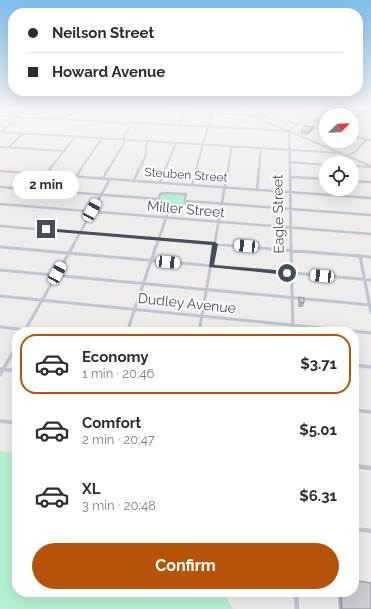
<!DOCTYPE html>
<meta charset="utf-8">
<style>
body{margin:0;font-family:Raleway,sans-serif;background:#f7f7f7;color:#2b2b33;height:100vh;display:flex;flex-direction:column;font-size:15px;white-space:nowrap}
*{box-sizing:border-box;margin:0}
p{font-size:13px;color:#7c7c81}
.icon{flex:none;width:22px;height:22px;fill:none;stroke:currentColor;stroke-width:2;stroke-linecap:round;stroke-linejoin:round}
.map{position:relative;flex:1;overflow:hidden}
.side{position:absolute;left:12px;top:327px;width:347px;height:270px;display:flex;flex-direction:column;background:#fff;border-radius:16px;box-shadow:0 4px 16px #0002}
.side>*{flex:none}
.top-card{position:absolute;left:8px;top:8px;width:355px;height:88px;border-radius:16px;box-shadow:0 4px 16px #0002;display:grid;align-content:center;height:88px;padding:0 20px;background:#fff}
.needle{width:26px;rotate:67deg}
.buttons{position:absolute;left:319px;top:108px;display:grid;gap:8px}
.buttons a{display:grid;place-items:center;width:40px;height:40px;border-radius:50%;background:#fff;box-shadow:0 4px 16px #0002;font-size:20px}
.end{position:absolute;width:18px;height:18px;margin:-9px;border:5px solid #434d5b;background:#fff;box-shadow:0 0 0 2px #fff}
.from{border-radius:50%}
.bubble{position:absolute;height:28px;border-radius:14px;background:#fff;box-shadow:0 4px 16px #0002;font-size:13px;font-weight:700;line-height:28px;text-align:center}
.car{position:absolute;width:12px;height:24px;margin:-12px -6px;border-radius:5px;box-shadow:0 0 3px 1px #0007;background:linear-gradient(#fff 24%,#345 0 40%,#fff 0 76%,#345 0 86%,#fff 0)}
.top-card b{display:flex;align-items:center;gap:14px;height:38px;font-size:15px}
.top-card b+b{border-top:1px solid #e1e1e2}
.top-card i{width:10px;height:10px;background:#2b2b33}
ul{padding:7px 0 0;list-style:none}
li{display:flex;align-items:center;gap:12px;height:60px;margin:0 8px 6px;padding:0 12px;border:2px solid transparent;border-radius:16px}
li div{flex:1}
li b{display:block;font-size:15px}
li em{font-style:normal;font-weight:700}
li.current{border-color:#b45309}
li>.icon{width:36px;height:36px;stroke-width:1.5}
.button{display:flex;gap:8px;margin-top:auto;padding:8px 20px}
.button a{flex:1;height:46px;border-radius:24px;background:#b45309;color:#fff;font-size:16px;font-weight:700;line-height:46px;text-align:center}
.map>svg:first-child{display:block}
</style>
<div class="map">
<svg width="371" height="609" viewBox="0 0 371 609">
<rect width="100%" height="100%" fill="#efecec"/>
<path fill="#e0ddde" d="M279,109H340L342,112H353L350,114L363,117L355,120L352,119V115H326V128L288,119L298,112H280Z"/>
<path fill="#b5f2d4" d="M161,194L184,195L186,196L182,205L160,204L158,203Z
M0,451L17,453V592H223L233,609H0Z"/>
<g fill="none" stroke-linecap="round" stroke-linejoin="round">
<path stroke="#bec6d3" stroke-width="2" d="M253,112L371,111
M349,115L353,112L352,109
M0,116L289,131
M61,119L83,109
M179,126L185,111
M0,132L340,153
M1,132L26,109
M0,147L65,151
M9,147L22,134
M346,156L355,152L367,139
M289,162L326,165
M352,166L371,167
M49,170L75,137
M80,170L102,138
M108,170L124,143L123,139L132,123
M139,170L145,157L147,141
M165,170L176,143
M196,170L213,109
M228,170L232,146
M259,170L261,148
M290,170L289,131L298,123"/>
<path stroke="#bec6d3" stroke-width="2.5" d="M290,169L291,247
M0,171L371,198
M46,174L50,169
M76,177L81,169
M290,177L326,179
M103,178L108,169
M134,180L139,169
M352,181L371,182
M160,182L165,169
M192,185L196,169
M0,187L158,199
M257,190L259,169
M163,193L186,194L184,206L157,205L160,194Z
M186,201L371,215
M0,204L371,234
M0,226L247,247
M72,247L110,179
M156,247L170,206
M214,247L228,169"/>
<path stroke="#bec6d3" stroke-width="3" d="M235,246L371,257
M291,246L293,332
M0,247L371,280
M360,256L371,313
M0,270L371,305
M0,296L371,333
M0,327L46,332
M24,332L73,246
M127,332L156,246
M199,332L214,246"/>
<path stroke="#bec6d3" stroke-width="3.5" d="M354,365L371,367
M0,369L17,371
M0,375L17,345
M354,410L371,412
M0,421L17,423"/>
<path stroke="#bec6d3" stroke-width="4.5" d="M354,466L371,468
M354,529L371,531
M296,592L297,609"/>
<path stroke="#bec6d3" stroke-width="2" d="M141,109L249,115
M250,115L371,166"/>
<path stroke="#bdc6d8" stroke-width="2.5" d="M236,109L259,114
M247,113L326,130
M352,136L371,140"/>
</g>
<path fill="#aeb0b7" d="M361,111L360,116L355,119H352V115H351L352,113Z
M322,117L326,118V125H323V123L322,125L316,123V120H322Z
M314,127L313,130L307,135L300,134L301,130Z
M326,128V138L322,137L323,130Z
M299,297L304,303L303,307H298Z
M338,592H354L371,609H339Z"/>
<path fill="#8d9095" d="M361,111L360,116L355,119L356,114Z
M314,127L313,130L307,135V132Z"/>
<path fill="#cacdd5" stroke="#8d9095" d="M355,110L361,111L356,114L352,113Z
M320,117L323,121L316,120Z
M322,117L326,118V122L324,121Z
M305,126L314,127L307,132L301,130Z
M299,297L304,298V303L299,302Z
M354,580L371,583V609H342L341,592H354Z"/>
<linearGradient id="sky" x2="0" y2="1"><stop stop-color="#7dbeec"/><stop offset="0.56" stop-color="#f8f6f6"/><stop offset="1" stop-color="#f8f6f6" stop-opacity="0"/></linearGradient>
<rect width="371" height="194" fill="url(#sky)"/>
<path fill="#434d5b" d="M44,228L215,242L218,244L214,265L287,271L290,273L287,275L209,267L212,245L46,231Z"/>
<g text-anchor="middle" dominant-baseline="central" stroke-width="4" stroke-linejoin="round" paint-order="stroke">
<g font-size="12" fill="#434d5b" stroke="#fff">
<text transform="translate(186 175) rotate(4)">Steuben Street</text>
</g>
<g font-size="14" fill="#434d5b" stroke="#fff">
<text transform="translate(186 209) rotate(5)">Miller Street</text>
<text transform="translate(278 214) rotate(-91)">Eagle Street</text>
<text transform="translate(187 303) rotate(6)">Dudley Avenue</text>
</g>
</g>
</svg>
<div class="buttons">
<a><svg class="needle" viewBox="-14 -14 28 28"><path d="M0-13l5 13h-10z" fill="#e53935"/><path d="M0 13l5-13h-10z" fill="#7c7c81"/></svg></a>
<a><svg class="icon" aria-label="locate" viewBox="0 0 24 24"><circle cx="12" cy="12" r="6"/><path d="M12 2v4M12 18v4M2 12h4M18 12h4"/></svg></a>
</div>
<i class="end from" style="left:287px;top:273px"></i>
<i class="end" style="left:46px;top:229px"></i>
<div class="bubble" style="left:13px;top:171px;width:66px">2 min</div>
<i class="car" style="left:92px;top:210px;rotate:29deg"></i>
<i class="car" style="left:246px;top:246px;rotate:275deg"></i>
<i class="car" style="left:168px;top:262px;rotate:95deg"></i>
<i class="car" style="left:57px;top:273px;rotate:29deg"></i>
<i class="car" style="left:322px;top:276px;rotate:275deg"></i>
<div class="top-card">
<b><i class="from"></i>Neilson Street</b>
<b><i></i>Howard Avenue</b>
</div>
<section class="side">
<ul>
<li class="current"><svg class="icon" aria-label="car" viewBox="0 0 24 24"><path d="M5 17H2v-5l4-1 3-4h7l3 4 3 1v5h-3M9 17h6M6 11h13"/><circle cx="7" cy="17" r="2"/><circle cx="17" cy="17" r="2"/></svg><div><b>Economy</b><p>1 min · 20:46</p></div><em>$3.71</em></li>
<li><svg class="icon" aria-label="car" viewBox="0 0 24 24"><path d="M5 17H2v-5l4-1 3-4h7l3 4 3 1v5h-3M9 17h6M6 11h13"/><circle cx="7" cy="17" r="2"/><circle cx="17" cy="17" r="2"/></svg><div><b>Comfort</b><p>2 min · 20:47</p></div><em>$5.01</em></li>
<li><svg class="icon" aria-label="car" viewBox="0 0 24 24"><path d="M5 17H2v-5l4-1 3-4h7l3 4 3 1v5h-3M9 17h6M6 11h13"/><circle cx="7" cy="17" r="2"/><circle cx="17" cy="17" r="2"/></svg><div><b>XL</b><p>3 min · 20:48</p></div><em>$6.31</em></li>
</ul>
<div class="button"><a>Confirm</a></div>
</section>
</div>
